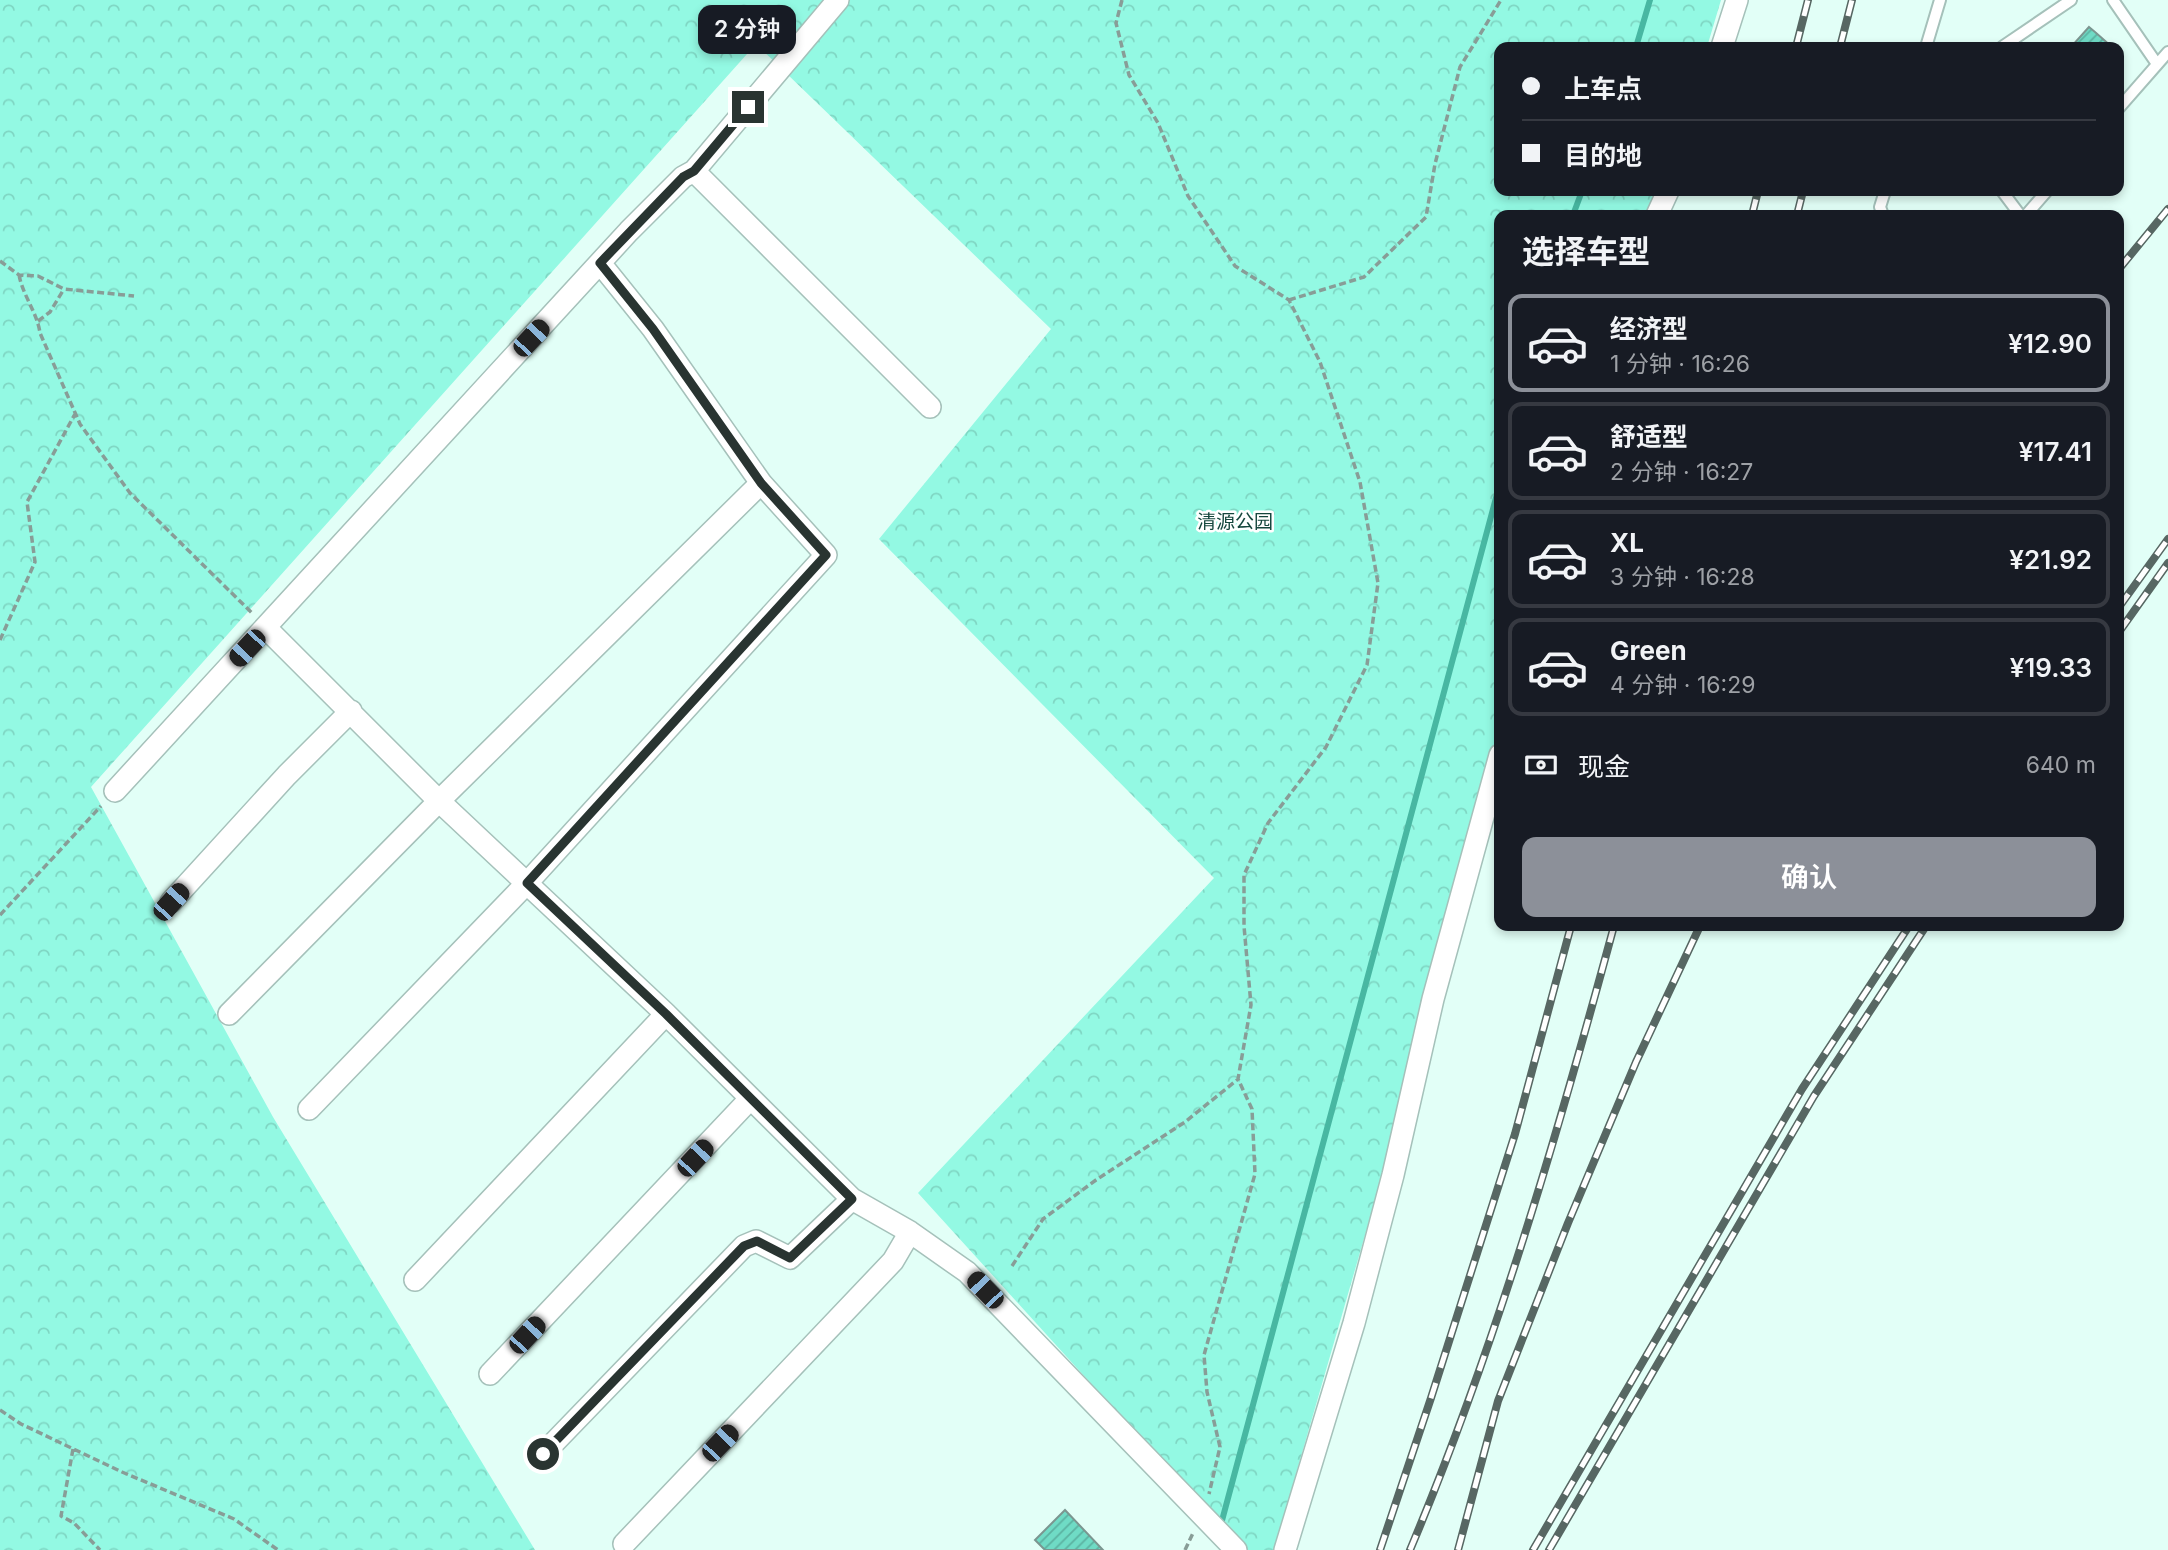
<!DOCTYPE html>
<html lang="zh">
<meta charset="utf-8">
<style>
body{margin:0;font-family:Inter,"Noto Sans SC",sans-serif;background:#242831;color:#f1f3f6;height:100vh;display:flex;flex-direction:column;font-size:26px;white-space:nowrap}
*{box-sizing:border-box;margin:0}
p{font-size:23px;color:#9ea1a6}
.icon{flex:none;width:38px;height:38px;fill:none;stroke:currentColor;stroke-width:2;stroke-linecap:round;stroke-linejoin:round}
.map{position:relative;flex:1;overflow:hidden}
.panel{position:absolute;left:1494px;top:210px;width:630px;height:721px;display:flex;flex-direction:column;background:#171b24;border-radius:14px;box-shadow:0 4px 10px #0003}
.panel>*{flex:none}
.guide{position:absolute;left:1494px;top:42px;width:630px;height:154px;border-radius:14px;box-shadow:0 4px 10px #0003;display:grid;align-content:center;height:154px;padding:0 28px;background:#171b24}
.end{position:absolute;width:32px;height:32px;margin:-16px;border:9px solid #293431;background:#fff;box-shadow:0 0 0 4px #fff}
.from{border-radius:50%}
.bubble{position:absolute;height:49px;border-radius:14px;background:#171b24;box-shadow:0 4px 10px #0003;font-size:23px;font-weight:600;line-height:49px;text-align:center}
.car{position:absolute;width:21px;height:42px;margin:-21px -10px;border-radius:9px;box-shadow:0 0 5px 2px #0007;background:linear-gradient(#222 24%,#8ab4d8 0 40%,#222 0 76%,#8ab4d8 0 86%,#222 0)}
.guide b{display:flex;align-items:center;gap:24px;height:66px;font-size:26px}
.guide b+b{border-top:2px solid #363941}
.guide i{width:18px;height:18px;background:#f1f3f6}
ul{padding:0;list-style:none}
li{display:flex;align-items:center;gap:21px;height:98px;margin:0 14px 10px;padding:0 14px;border:4px solid #363941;border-radius:14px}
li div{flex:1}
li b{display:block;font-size:26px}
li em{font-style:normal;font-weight:600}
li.selected{border-color:#8c9099}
li>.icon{width:63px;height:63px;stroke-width:1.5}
h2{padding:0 28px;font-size:32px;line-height:84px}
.pay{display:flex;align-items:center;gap:18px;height:77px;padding:0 28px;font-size:26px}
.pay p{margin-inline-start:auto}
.action{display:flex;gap:14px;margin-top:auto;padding:14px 28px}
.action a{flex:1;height:80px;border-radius:14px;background:#8c9099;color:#fff;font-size:28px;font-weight:600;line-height:80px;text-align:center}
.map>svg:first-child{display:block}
</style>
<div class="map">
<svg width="2168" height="1550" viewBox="0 0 2168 1550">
<defs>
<pattern id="forest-crowns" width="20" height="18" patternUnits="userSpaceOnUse" patternTransform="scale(1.75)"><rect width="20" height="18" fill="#93f9e3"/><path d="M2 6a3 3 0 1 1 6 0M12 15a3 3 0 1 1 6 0" fill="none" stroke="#7fd6c3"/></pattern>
<pattern id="building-hatch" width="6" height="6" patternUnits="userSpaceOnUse" patternTransform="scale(1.75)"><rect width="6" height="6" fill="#6fdbc5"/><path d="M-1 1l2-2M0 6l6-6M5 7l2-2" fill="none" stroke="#5bb2a1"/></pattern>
</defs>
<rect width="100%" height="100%" fill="#e2fff7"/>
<path fill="url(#forest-crowns)" d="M0,0H1721L1707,47H1500V191H1666L1659,215H1500V768L1274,1550H1242L918,1193L1214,878L879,539L1051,329L756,44L91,787L273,1117L535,1550H0Z"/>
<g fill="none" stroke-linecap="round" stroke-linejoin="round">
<path stroke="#48b7a2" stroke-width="6" d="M1636,47L1650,0
M1573,215L1582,191
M1220,1528L1500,483"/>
</g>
<path fill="url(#building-hatch)" stroke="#7b9690" stroke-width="2" d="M2089,27L2095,32L2112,47H2071Z
M1065,1510L1103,1550H1045L1035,1540Z"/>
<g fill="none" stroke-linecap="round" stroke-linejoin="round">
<g stroke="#a5c1ba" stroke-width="14">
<path id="lane" d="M2113,0L2157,64
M1926,47L1940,0
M2002,47L2071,0
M2119,108L2168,52
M2002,191L2020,215
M1883,215L1880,207L1885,191
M2026,215L2047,191"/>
</g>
<g stroke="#a5c1ba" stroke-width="24">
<path id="street" d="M1722,47L1737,0
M694,171L930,407
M1657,215L1668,191
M266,628L439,801L666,1014L852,1199L910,1232L967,1272L1236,1550
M115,791L629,231L683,177L694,171L838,0
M171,902L287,775L351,711
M229,1014L439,801L761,483
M309,1109L527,883L826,555L761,483L653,329L600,263
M415,1280L666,1014
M490,1374L750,1099
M543,1454L744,1246L756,1241L790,1258L852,1199
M624,1544L893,1261L910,1232
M1285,1550L1354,1323L1393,1175L1433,999L1500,755"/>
</g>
<path stroke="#889d97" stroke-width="3.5" stroke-dasharray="7 3.5" stroke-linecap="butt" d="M1122,0L1116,23L1129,75L1158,123L1188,196L1235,266L1289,300L1320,362L1360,482L1378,583L1367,665L1326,747L1268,823L1244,875V926L1251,1005L1238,1079L1252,1109L1255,1174L1204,1355L1207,1392L1220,1447L1209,1494
M0,261L19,275L38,276L64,289L134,296
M19,275C23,296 37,312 40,333L80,424L130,493L253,614
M1289,300L1364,277L1426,217L1435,164L1460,67L1501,0
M38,321L50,312L64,289
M0,640L35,562L27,502L75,414
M0,915L101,806
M1012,1266L1043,1219L1096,1180L1185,1122L1237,1080
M0,1410L21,1424L122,1472L234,1519L278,1550
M73,1449L61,1516L74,1523L100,1550
M1185,1550L1193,1533"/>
<use href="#lane" stroke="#fff" stroke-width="10"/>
<use href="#street" stroke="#fff" stroke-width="21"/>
<g stroke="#576763" stroke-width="8">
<path id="rail" d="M1796,47L1808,0
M1840,47L1852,0
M1752,215L1758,191
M1797,215L1803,191
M2119,269L2168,209
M2119,607L2168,539
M2119,632L2168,563
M1380,1550L1431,1398L1515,1134L1571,926
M1410,1550C1495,1348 1557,1137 1614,926
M1458,1550L1498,1401L1568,1223L1636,1062L1700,926
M1533,1550L1802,1089L1909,926
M1549,1550L1814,1096L1926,926"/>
</g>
<use href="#rail" stroke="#fff" stroke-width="5" stroke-dasharray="16" stroke-linecap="butt"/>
</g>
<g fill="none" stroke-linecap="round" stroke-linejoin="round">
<path stroke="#293431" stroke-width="9" d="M543,1454L744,1246L757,1241L790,1258L852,1199L666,1014L527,883L826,555L761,483L653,329L600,263L683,177L694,171L748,107"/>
</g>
<g text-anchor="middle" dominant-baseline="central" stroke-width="5" stroke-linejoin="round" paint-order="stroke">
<g font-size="19" fill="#15463d" stroke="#fff">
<text x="1235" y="521">清源公园</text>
</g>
</g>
</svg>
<i class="end from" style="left:543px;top:1454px"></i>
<i class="end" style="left:748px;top:107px"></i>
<div class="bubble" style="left:698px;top:5px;width:98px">2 分钟</div>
<i class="car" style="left:531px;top:338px;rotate:43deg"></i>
<i class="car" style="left:247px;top:648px;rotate:223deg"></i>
<i class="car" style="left:171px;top:902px;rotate:42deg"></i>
<i class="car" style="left:695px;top:1158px;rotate:43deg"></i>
<i class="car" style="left:985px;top:1290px;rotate:316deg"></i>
<i class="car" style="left:527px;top:1335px;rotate:43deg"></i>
<i class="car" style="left:720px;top:1443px;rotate:44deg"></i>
<div class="guide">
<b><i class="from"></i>上车点</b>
<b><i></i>目的地</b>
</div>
<section class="panel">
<h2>选择车型</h2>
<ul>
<li class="selected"><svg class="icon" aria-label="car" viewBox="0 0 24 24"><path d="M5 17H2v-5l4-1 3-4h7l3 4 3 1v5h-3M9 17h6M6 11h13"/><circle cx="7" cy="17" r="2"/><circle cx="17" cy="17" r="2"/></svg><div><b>经济型</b><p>1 分钟 · 16:26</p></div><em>¥12.90</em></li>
<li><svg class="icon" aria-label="car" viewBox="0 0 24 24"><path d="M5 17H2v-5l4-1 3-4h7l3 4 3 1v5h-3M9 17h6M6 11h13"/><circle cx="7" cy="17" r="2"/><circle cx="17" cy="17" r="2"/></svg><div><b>舒适型</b><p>2 分钟 · 16:27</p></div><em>¥17.41</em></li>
<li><svg class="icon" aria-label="car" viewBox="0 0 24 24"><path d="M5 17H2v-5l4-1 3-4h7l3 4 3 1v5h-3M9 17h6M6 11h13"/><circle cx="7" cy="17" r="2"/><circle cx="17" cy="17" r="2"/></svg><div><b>XL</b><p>3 分钟 · 16:28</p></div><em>¥21.92</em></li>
<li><svg class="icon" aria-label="car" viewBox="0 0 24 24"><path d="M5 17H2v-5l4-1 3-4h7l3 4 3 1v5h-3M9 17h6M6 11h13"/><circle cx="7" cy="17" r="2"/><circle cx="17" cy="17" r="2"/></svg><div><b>Green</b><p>4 分钟 · 16:29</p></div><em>¥19.33</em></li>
</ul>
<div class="pay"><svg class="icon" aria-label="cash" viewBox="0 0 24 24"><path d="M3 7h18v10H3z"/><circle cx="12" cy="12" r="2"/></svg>现金<p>640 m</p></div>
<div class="action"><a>确认</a></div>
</section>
</div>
